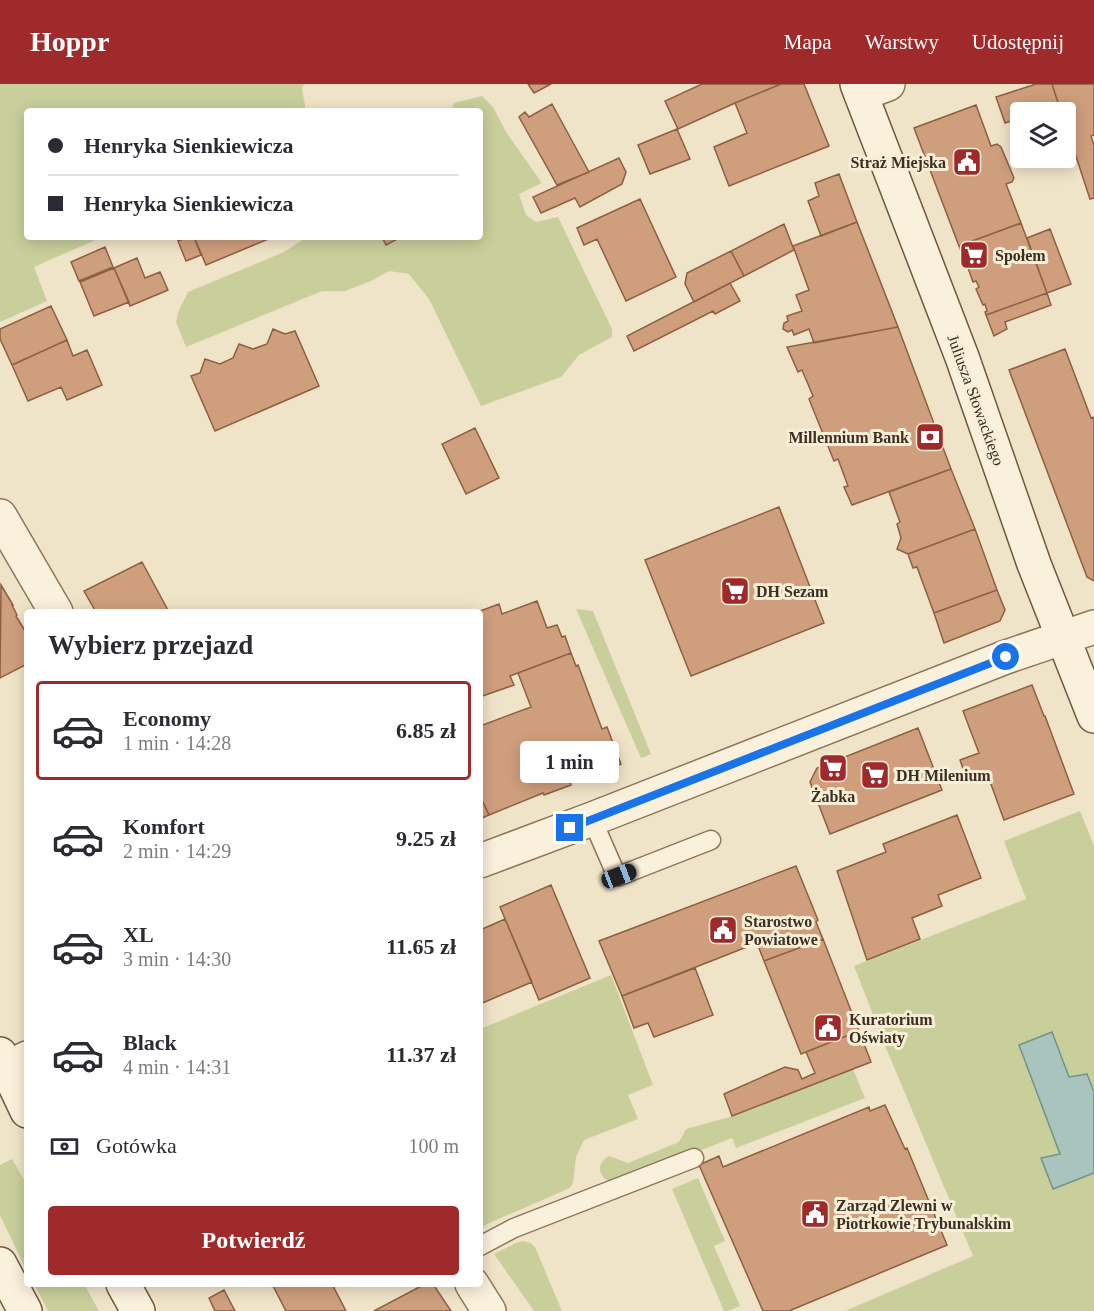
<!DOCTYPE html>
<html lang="pl">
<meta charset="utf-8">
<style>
body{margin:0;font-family:Georgia,serif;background:#f2f2f3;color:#2b2b33;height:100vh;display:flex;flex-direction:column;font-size:22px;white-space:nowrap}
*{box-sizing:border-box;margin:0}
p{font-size:20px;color:#7c7c81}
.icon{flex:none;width:33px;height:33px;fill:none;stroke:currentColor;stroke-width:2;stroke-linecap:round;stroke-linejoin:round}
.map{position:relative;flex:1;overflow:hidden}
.side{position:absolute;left:24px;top:525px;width:459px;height:678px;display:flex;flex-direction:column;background:#fff;border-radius:6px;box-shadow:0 3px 15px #0003}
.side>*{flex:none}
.hud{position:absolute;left:24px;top:24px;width:459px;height:132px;border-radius:6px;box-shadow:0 3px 15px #0003;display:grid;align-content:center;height:132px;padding:0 24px;background:#fff}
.fabs{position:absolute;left:1010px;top:18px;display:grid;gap:12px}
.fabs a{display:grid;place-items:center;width:66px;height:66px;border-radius:6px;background:#fff;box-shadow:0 3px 15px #0003;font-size:30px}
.end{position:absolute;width:27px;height:27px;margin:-14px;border:8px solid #1a73e8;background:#fff;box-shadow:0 0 0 3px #fff}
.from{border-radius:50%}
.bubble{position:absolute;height:42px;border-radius:6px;background:#fff;box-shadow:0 3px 15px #0003;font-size:20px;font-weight:800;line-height:42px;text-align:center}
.car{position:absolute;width:18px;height:36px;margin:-18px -9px;border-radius:8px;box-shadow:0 0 4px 2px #0007;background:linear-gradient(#222 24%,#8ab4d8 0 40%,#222 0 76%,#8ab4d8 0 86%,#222 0)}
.hud b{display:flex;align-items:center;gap:21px;height:57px;font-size:22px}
.hud b+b{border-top:2px solid #e1e1e2}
.hud i{width:15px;height:15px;background:#2b2b33}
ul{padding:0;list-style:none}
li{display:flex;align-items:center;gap:18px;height:99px;margin:0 12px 9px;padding:0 12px;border:3px solid transparent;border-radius:6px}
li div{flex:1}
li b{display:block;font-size:22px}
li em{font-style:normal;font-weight:800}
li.on{border-color:#9e2a2b}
li>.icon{width:54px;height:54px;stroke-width:1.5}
h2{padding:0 24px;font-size:27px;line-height:72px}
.pay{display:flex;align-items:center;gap:15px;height:66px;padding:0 24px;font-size:22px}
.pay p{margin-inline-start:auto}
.primary-button{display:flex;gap:12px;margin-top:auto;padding:12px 24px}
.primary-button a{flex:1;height:69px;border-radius:6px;background:#9e2a2b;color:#fff;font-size:24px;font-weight:800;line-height:69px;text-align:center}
header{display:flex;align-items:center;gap:36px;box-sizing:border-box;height:84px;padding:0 30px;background:#9e2a2b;color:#fff}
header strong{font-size:28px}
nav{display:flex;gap:33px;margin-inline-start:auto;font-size:21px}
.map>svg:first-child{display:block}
</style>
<header>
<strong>Hoppr</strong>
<nav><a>Mapa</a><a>Warstwy</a><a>Udostępnij</a></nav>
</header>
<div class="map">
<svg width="1094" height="1227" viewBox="0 0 1094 1227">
<rect width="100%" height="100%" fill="#f0e4c8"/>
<path fill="#c9cf9b" d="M0,0H304L302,5L306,27H27V153H102L34,183L47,217L0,238Z
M482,12L493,23L506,48L542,99L519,110L526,131L536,138L558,133L612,245V253L579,271L561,293L481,322L429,215L409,190L389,187L371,197L345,207H322L186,263L176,238L179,226L188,208L284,168L307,153H480V27H451L454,19Z
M576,525L593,527L651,670L641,674Z
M1080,727L1094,762V1227H845L973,1172L886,964L854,882L1026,815L1004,757Z
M611,891L653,1001L628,1011L638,1035L584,1056L576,1073L573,1099L570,1104L487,1140L480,1145V945Z
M853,985L865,1014L736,1064L732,1054L674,1077L612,1098C598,1094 595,1080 609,1072L628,1079L679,1058L686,1045L733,1032Z
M12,1075L27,1101V1188L0,1131V1081Z
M698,1094L725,1157L714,1162L740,1222L728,1227H724L672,1105Z
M523,1157L530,1159L535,1163L562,1227H534L494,1170L516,1159Z
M34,1200H84L99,1227H48Z"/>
<path fill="#a9c4bc" stroke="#6f938a" stroke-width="1.5" d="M1052,948L1069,993L1087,990L1094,1008V1089L1053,1105L1041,1074L1060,1070L1019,961Z"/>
<path fill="#cf9f7d" stroke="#8d5f41" stroke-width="1.5" d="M528,0H551L534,9Z
M702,0H781L735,19L678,45L665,17Z
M781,0H804L829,62L729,102L714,63L747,49L735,19Z
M1036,0H1052L1061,28H1043L1042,26L1036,28H1020V34L1005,39L996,13Z
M1052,0H1094V51L1091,52L1094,61V114L1090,115L1065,39V28H1061Z
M552,20L589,88L557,101L519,33L525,28L529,33Z
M976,21L991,62L997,60L1001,63L1014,94L1012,98L1006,100L1021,139L959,162L914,44Z
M677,45L690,75L650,90L638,61Z
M619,74L626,88L622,100L580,123L575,114L541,129L533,113Z
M839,90L857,138L821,152L808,117L819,112L815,99Z
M640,115L676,193L626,217L597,155L584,161L577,144Z
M857,138L898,243L814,259L809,245L794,251L792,246L788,248L783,245L784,239L788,237L787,232L802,227L796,211L809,206L793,162Z
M1021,139L1047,209L986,231L985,228L987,227L985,220L983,221L976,205L979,203L976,197L973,198L967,181L970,179L967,173L964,174L959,162Z
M784,140L794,166L744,192L731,167Z
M1050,145L1071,200L1047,209L1027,154Z
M188,153H194L201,171L186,177L178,157Z
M194,153H273L206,181Z
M382,153H401L386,161Z
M105,163L113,183L79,197L71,178Z
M731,167L744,192L694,218L685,200L687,189Z
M137,174L145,194L160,188L168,206L130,222L114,184Z
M114,184L129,218L94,232L80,198Z
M730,199L740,217L715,230L713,227L634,267L627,252Z
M1047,209L1051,221L1005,238L1007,245L994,252L986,231Z
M51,222L67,256L12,281L0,255V245Z
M898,243L951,385L852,421L844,403L848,402L838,375L834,377L809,315L813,312L802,286L798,288L787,263Z
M273,245L285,250L295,247L319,302L215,347L191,292L200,289L205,275L220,280L233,274L239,260L253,265L267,260Z
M67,256L73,272L87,266L102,301L67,316L61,303L28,317L12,281Z
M1065,265L1091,334L1094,333V497L1087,493L1009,286Z
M475,344L499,394L466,410L442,360Z
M951,385L975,445L908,470L897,465L901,454L897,440L900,438L889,408Z
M779,423L824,539L691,592L645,476Z
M975,445L997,506L934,529L917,483L913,484L908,470Z
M142,478L169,528H96L84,507Z
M1,501L13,521H12L17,531L16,532L27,550V580L0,594Z
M997,506L1005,526L1000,537L944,559L934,529Z
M537,517L547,544L557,541L562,553L565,552L571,569L510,592L514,601L480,613V527L499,520L502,530Z
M571,569L576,582L578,581L602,645L607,643L621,680L570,699L571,701L544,711L543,709L489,731L480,712V642L531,623L518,589Z
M1032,601L1044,632H1045L1074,710L1004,736L988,692L968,699L960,676L979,669L963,627Z
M918,644L942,706L830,750L810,698L817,684Z
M480,712L489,731L480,735Z
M957,731L981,794L938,811L942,822L912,834L920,855L867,876L837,787L886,768L883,760Z
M796,782L818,836L816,838L823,855L764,877L757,859L622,912L599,857Z
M551,801L590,894L539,916L500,823Z
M505,835L532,898L480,920V846Z
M823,855L859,947L801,970L764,877Z
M695,884L713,931L654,953L648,939L634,944L622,912Z
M859,947L871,978L732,1032L724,1010L785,983L798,986L802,995L815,989L806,968Z
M885,1021L905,1065L907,1064L947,1161L789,1227H763L699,1081L719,1072L723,1083L869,1023L870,1027Z
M272,1200H332L346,1227H286Z
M425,1200H433L451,1227H374Z
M224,1206L235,1227H215L209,1214Z"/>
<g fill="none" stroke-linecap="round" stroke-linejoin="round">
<g stroke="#8d765c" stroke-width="21">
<path id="lane" d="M592,735L615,788L619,792L711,756
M480,1162L514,1144L694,1074"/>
</g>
<g stroke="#8d765c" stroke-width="36">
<path id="street" d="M861,10L888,0
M0,432L56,528
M480,777L592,735L1006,573L1094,543
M0,987L27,974
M472,1200L489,1227"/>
</g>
<g stroke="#6f573f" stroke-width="36">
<path id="secondary" d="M857,0L962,273L1034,480L1094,632
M0,970L27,1027
M0,1180L25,1227
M123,1200L138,1227"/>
</g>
<use href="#lane" stroke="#faf1dc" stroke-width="18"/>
<use href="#street" stroke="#faf1dc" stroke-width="33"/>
<use href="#secondary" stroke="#faf1dc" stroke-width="33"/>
</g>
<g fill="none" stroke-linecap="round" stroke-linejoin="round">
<path stroke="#1a73e8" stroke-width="8" d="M570,744L1006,573"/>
</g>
<defs>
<g id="civic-square" transform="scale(1.5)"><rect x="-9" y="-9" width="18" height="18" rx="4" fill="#9e2a2b" stroke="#f7eed8"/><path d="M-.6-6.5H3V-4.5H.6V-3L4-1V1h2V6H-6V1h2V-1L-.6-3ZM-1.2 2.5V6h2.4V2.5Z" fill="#fff"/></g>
<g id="supermarket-square" transform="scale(1.5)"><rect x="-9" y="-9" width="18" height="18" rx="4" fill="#9e2a2b" stroke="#f7eed8"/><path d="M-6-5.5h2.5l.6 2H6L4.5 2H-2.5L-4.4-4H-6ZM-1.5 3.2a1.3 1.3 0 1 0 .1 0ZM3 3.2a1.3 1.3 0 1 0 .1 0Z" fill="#fff"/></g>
<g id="bank-square" transform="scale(1.5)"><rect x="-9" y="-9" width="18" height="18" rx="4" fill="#9e2a2b" stroke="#f7eed8"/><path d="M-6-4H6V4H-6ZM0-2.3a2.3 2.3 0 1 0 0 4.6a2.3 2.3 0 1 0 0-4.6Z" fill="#fff"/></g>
</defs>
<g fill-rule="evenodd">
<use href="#civic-square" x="967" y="78"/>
<use href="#supermarket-square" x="974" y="171"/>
<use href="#bank-square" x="930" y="353"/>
<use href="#supermarket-square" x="735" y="507"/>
<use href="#supermarket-square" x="833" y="684"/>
<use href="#supermarket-square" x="875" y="691"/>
<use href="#civic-square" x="723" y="846"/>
<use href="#civic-square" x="828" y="944"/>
<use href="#civic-square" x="815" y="1130"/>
</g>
<g text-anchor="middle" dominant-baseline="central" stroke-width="6" stroke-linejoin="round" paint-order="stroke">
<g font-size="16" font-weight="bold" fill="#3d2e20" stroke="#f7eed8" text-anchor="start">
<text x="946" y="78" text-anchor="end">Straż Miejska</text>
<text x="995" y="171">Społem</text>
<text x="909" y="353" text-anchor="end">Millennium Bank</text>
<text x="756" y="507">DH Sezam</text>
<text x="896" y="691">DH Milenium</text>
<text x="833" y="712" text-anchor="middle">Żabka</text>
<text x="744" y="837">Starostwo<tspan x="744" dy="18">Powiatowe</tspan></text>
<text x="849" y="935">Kuratorium<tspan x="849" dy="18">Oświaty</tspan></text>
<text x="836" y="1121">Zarząd Zlewni w<tspan x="836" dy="18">Piotrkowie Trybunalskim</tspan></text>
</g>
<g font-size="16" fill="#3d2e20" stroke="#f7eed8">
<text transform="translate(976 316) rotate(70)">Juliusza Słowackiego</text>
</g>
</g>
</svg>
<div class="fabs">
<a><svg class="icon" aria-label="layers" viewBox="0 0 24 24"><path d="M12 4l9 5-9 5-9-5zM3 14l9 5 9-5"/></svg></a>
</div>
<i class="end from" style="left:1006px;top:573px"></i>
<i class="end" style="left:570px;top:744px"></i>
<div class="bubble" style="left:520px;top:657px;width:99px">1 min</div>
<i class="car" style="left:619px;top:792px;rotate:69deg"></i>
<div class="hud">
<b><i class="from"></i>Henryka Sienkiewicza</b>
<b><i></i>Henryka Sienkiewicza</b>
</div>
<section class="side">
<h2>Wybierz przejazd</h2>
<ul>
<li class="on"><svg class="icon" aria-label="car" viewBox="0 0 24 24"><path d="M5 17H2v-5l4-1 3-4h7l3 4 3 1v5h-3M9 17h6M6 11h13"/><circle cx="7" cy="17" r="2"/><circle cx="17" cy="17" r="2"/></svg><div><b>Economy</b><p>1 min · 14:28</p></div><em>6.85 zł</em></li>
<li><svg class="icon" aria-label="car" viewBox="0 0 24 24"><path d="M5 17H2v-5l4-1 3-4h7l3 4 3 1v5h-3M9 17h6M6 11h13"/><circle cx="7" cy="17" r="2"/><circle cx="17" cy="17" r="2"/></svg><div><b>Komfort</b><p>2 min · 14:29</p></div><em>9.25 zł</em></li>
<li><svg class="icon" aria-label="car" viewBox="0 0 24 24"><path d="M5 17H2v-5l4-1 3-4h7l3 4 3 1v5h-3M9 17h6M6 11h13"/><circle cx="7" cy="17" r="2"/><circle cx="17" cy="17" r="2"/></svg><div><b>XL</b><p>3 min · 14:30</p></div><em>11.65 zł</em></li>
<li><svg class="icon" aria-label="car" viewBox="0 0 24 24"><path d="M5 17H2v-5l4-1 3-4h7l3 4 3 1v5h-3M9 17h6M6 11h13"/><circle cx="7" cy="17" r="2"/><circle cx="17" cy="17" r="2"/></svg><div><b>Black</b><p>4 min · 14:31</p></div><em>11.37 zł</em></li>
</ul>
<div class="pay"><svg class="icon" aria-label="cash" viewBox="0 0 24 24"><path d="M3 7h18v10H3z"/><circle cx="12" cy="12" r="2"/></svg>Gotówka<p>100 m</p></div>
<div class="primary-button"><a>Potwierdź</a></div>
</section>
</div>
